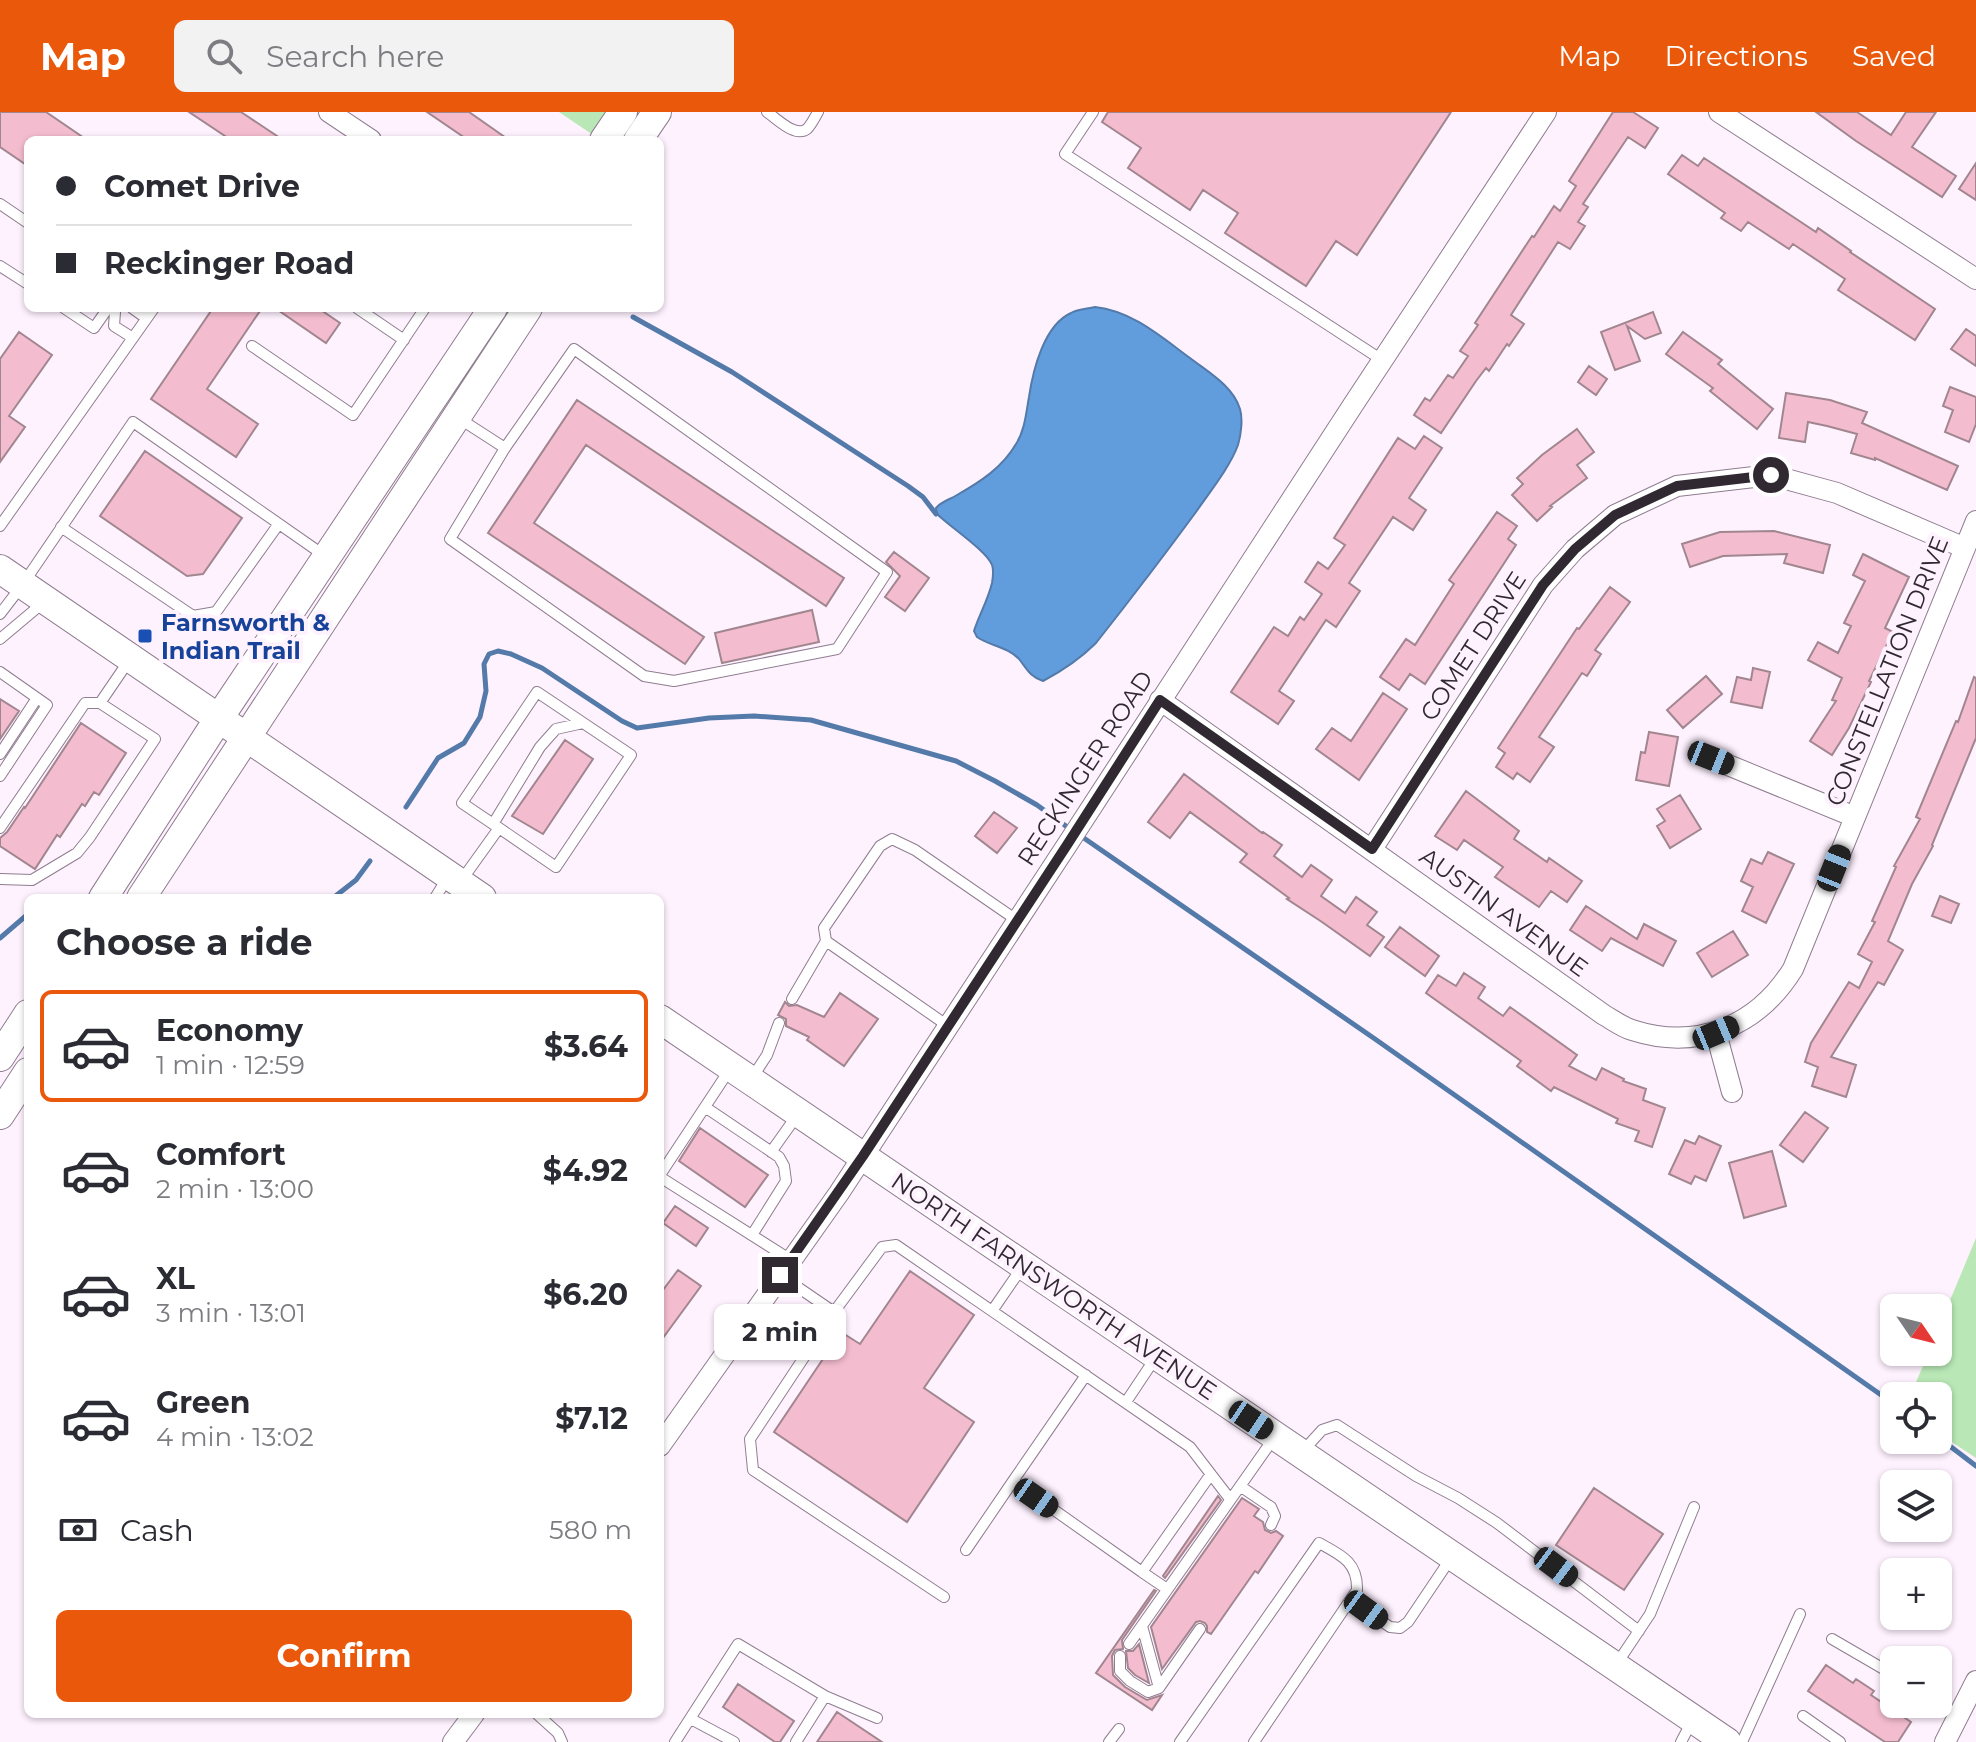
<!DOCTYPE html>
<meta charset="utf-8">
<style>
body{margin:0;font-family:Montserrat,sans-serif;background:#f2f2f3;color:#2b2b33;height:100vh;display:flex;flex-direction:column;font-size:30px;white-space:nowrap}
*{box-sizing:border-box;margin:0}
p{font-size:26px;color:#7c7c81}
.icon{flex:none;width:44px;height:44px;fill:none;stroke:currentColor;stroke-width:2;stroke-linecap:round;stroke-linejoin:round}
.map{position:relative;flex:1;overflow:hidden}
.drawer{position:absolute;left:24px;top:782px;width:640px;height:824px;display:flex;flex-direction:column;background:#fff;border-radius:12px;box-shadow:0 2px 6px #0004}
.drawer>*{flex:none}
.banner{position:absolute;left:24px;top:24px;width:640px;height:176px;border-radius:12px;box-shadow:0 2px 6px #0004;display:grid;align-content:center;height:176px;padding:0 32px;background:#fff}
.needle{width:52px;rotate:125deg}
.controls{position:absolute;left:1880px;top:1182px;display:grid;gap:16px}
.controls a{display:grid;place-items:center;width:72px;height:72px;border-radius:12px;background:#fff;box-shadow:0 2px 6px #0004;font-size:40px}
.end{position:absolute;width:36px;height:36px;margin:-18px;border:10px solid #312931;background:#fff;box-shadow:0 0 0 4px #fff}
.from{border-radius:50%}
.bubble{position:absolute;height:56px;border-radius:12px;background:#fff;box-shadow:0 2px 6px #0004;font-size:26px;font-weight:700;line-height:56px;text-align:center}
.car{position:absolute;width:24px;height:48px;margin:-24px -12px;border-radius:10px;box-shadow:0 0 6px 2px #0007;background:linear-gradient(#222 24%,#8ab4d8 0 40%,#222 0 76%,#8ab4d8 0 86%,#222 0)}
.banner b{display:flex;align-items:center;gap:28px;height:76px;font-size:30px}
.banner b+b{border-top:2px solid #e1e1e2}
.banner i{width:20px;height:20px;background:#2b2b33}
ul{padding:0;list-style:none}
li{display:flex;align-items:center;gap:24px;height:112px;margin:0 16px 12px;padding:0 16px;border:4px solid transparent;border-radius:12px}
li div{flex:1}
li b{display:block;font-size:30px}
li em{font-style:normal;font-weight:700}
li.selected{border-color:#ea580c}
li>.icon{width:72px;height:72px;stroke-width:1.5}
h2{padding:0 32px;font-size:36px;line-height:96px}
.pay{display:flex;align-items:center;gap:20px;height:88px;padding:0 32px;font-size:30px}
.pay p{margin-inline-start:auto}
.primary-button{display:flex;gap:16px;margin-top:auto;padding:16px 32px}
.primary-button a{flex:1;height:92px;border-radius:12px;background:#ea580c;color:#fff;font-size:32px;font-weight:700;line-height:92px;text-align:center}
header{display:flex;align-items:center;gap:48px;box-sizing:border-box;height:112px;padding:0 40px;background:#ea580c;color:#fff}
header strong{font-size:38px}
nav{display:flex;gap:44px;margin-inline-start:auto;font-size:28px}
.search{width:560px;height:72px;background:#f2f2f3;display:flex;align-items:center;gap:20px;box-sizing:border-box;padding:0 28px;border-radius:12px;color:#7c7c81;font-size:30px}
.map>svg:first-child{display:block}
</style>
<header>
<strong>Map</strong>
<div class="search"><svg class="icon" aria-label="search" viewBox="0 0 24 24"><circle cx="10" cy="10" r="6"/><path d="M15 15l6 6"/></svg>Search here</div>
<nav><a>Map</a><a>Directions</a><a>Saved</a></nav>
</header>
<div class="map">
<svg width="1976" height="1630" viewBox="0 0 1976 1630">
<rect width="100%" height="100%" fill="#fff2ff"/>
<path fill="#b9e8b6" d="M559,0H609L593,23Z
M1976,1126V1346L1938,1321V1284H1910L1929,1240H1938V1217Z"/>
<path fill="#619ddc" stroke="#537aa9" stroke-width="2" d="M1095,195C1132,199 1160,224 1190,246C1208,260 1233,274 1240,297C1243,307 1241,323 1238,333C1230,355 1209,381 1196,400C1163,445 1130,488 1096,531C1080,547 1062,559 1043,569C1030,565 1027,557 1019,547C1008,535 990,534 977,525L974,519C979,503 988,488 992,471C993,465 994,458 992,453C987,439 949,414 937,402L936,396C942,389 949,388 957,383C980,370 1002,356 1016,332C1025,318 1026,301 1029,285C1033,258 1044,213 1071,201C1078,197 1087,197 1095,195Z"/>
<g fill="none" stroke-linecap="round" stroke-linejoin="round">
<path stroke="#537aa9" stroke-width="5" d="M633,205L732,260L908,374L923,385L936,402
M406,695L438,646L464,631L480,605L486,579L484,552L489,542L498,539L511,542L542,556L622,609L637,616L709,606L754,604L811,608L956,649L995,669L1037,693L1070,717
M1078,722L1375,927L1894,1292
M333,786L356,768L370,749
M0,826L28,802
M1938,1325L1976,1354"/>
</g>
<path fill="#f4bdcf" stroke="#a1868f" stroke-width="2" d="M0,0H46L87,28H28V54L0,35Z
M189,0H241L283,28H231Z
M427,0H469L509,28H468Z
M1108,0H1451L1357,143L1336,129L1306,174L1225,121L1238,101L1203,78L1190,98L1128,56L1141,36L1102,10Z
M1613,0H1633L1658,16L1645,36L1628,25L1583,92L1588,95L1578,110L1585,114L1570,137L1558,130L1511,203L1524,212L1509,234L1507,232L1489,259L1486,256L1476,269L1441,321L1414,303L1425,286L1430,289L1448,263L1453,266L1468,244L1460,239L1478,213L1475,211L1532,124L1534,125L1554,94L1560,99L1576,74L1569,69Z
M1816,0H1857L1891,23L1906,0H1936L1912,35L1956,64L1942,85L1856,29Z
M1682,43L1698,54L1704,46L1816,120L1818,116L1851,139L1850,140L1935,197L1915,228L1838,178L1845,167L1793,132L1789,137L1748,110L1741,119L1721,106L1725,101L1668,62Z
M1976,51V88L1959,77Z
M213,196H262L207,277L258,312L236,345L151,287Z
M275,196H318L340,211L326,231Z
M1653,200L1661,221L1645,227L1627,214L1640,249L1615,258L1601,220Z
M1966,217L1976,224V254L1951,237Z
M19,220L52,243L9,304L25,315L0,350V247Z
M1683,220L1722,248L1718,252L1773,297L1757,317L1710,279L1713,276L1666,242Z
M1589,254L1607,267L1596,283L1578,270Z
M1950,275L1976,285V312L1969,330L1945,320L1953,298L1943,294Z
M1786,281L1830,288L1867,300L1862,311L1958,354L1947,378L1875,346V348L1851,341L1857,322L1827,314L1808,310L1805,330L1779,326Z
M577,288L844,466L826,494L586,333L534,411L704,525L685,552L488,421Z
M1577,317L1594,340L1577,353L1587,366L1550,394L1552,395L1537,409L1512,383L1523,372L1517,366L1542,343Z
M1424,324L1442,336L1409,386L1426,398L1413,418L1393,405L1349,471L1360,479L1336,515L1326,508L1279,579L1294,589L1278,612L1231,580L1274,515L1288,524L1300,505L1304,508L1322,482L1305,470L1318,450L1328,457L1345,433L1334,426L1398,326L1415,337Z
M145,339L242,406L203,462L187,464L100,404Z
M1497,400L1517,414L1508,427L1516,433L1425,572L1410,562L1399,578L1380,565L1406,527L1415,533L1454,472L1449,468Z
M1774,419L1830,433L1823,461L1784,451L1787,442L1723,444L1690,455L1682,432L1720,420Z
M894,440L929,466L905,499L885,485L900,464L886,450Z
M1863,442L1909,465L1885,516L1893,520L1869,569L1871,570L1849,616L1832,643L1810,629L1836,589L1832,588L1842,566L1808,548L1818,530L1838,541L1851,514L1844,511L1865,469L1853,463Z
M1610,475L1630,490L1595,538L1601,542L1587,564L1582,561L1539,625L1554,635L1530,670L1517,661L1513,667L1496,655L1505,641L1498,636L1577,516L1579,517Z
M812,498L819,530L722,551L715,521Z
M1753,556L1770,560L1762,596L1731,590L1737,565L1751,568Z
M1706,564L1722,582L1683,616L1667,598Z
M1974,565L1976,566V626L1932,733L1933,734L1912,772L1888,829L1903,838L1884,873L1878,870L1831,945L1856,953L1846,985L1812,974L1818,955L1805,950L1811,931L1849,870L1859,876L1872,850L1858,842L1875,810L1872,809L1896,755L1894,754L1920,707L1916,705L1956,609L1958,610Z
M1383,581L1407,597L1359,668L1316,637L1332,616L1351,629Z
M0,587L19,599L0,627Z
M81,611L126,641L99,683L94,680L85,694L82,692L60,725L57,723L35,757L0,734V726L7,720L24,695L25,696Z
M1649,620L1678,625L1669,674L1636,668L1641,640L1645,641Z
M565,628L593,647L543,722L512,704Z
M1184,662L1262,721L1263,720L1282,733L1274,744L1302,765L1311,753L1332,768L1321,784L1345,801L1356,785L1377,800L1367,813L1384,825L1370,844L1322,810L1287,787L1289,786L1240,750L1247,742L1190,700L1170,726L1148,710Z
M1466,679L1519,719L1514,727L1547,750L1549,746L1582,769L1567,790L1551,779L1539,795L1495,765L1503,755L1464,728L1457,738L1435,724Z
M1680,683L1701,717L1670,736L1657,714L1665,709L1657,697Z
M994,700L1017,716L997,741L975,724Z
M1768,740L1794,752L1766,811L1742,799L1753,775L1741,769L1751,747L1762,752Z
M1940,784L1959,792L1951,811L1932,804Z
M1586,794L1637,827L1644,812L1676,829L1663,854L1611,826L1602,839L1570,818Z
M1400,815L1439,844L1425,864L1385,835Z
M1733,819L1748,843L1712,865L1697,841Z
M1464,861L1485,875L1478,886L1503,904L1510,895L1577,943L1569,954L1596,968L1602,956L1624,967L1623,969L1646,977L1643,988L1665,996L1652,1035L1635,1029L1639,1019L1616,1011L1618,1007L1554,975L1551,979L1517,954L1521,949L1426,881L1438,863L1456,874Z
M840,881L878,907L844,954L807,928L809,925L786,914V907L778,903L785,890L789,894L797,893L824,905Z
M1805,1000L1828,1016L1803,1050L1780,1033Z
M700,1016L768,1063L745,1095L679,1049Z
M1699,1024L1721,1034L1706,1069L1695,1064L1691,1072L1669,1062L1685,1028L1695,1032Z
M1772,1039L1786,1094L1744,1106L1729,1051Z
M675,1094L708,1116L696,1134L663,1111Z
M678,1158L701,1174L660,1230V1182Z
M910,1159L974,1203L924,1276L974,1310L907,1410L774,1320L841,1220L860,1232Z
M1594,1376L1663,1422L1624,1478L1556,1433Z
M1218,1384L1221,1388L1165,1466L1163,1464Z
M1242,1386L1259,1397L1254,1404L1263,1410L1265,1418L1271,1421L1276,1419L1283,1424L1258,1461L1255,1459L1211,1522L1207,1520V1514L1205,1511L1200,1509L1196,1510L1162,1557L1151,1515Z
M1154,1478L1156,1479L1122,1528L1123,1537L1115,1538L1112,1544L1113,1563L1125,1575L1147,1588L1162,1583L1152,1598L1096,1561Z
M1139,1532L1149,1571L1135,1563L1128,1556L1126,1539H1133Z
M1826,1553L1853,1571L1856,1567L1874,1579L1871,1583L1911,1610L1898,1630H1885L1808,1579Z
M738,1572L794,1609L780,1630H775L723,1595Z
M837,1600L882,1630H817Z"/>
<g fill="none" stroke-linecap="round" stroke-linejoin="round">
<g stroke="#8f7d90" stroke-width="12">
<path id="service" d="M767,0C776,6 795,26 807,17C811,13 815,5 818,0
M1093,0L1065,42L1382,248
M0,92L28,111
M0,154L28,172
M64,196L94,216L108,196
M132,196L146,206
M357,196L404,228
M115,200L114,214L133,226
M252,234L353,303L425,196
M574,237L887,460L837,537L674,569L644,564L450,427L505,336Z
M460,307L505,336
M0,414L154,196
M61,415L193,504L216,500L278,413
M0,502L23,472L133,310L325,444
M0,527L44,490
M0,560L47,593L0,664
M100,591L130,547
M0,642L37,586
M493,712L540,635L556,617L583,611
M0,716L85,591H100L155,627L90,725L77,741L32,768L0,767
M461,769L499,716L556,755L631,643L537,580L462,691L499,716
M435,786L448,765
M792,887L826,829
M948,914L826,829L824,816L880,734L892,727L915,738L1018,809
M752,966L767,943L779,911
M705,995L779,1045L784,1054L786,1069L752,1123
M771,1040L798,1002
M660,1063L730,957
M660,1065L791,1148
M780,1163L834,1200L750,1327L753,1358L944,1485
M992,1199L1023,1154
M834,1200L882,1135L896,1133L1190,1335L1230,1387
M1126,1290L1156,1245
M1302,1340L1322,1318L1337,1313L1416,1364L1458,1386L1497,1411L1639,1519
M1013,1369L1086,1263
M1240,1374L1271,1395L1275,1404L1271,1413
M966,1438L1013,1369L1142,1460L1211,1362
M1142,1460L1167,1477
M1351,1488L1390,1515L1400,1516L1408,1510L1451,1446
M1142,1514L1159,1576
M1832,1527L1894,1563
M1129,1532L1274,1326
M1120,1544V1559L1130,1569L1148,1580L1159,1576L1200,1517
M1616,1553L1650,1502L1694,1395
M825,1584L877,1606
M1938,1591L1958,1604
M537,1602L558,1621L562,1630
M1803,1604L1840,1630
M691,1607L734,1630
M675,1630L738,1532L825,1584L796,1630
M1109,1630L1119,1617
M1180,1630L1319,1431C1341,1443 1358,1450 1357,1478L1254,1630
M1681,1630L1692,1609
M1742,1630L1800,1502"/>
</g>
<g stroke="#8f7d90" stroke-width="22">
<path id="minor" d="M329,0L371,28
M1719,0L1976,167
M1160,588L1604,903C1613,908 1622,915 1632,918C1697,939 1757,915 1793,857L1976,409
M1711,646L1855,705
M1372,737L1543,473L1575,437L1615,403L1677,374L1771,363L1837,381L1965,436
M1716,921L1732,980
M660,1334L839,1081L1067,733L1353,293L1546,0
M453,1630L474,1602
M1945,1630L1976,1569"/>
</g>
<g stroke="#8f7d90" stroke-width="30">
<path id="secondary" d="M604,28L623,0
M638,28L657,0
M0,457L482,786
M103,786L219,606L493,196
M141,786L528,196
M660,907L1727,1630
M0,945L28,902
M0,1003L28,960"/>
</g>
<use href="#service" stroke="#fff" stroke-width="10"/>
<use href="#minor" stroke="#fff" stroke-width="20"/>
<use href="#secondary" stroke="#fff" stroke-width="28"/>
</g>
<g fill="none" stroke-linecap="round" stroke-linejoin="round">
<path stroke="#312931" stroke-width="10" d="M780,1163L863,1044L1067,733L1160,588L1372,737L1543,473L1575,437L1615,403L1677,374L1771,363"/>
</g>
<rect fill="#1a4fb4" stroke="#fff2ff" stroke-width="3" x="137" y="516" width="16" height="16" rx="4"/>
<g text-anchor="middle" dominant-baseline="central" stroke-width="8" stroke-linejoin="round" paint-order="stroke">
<g font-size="24" font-weight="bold" fill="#164399" stroke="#fff2ff" text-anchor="start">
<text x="161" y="510">Farnsworth &amp;<tspan x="161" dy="28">Indian Trail</tspan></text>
</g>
<g font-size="24" fill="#312931" stroke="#fff2ff">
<text transform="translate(1473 534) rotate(-57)">COMET DRIVE</text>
<text transform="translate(1887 559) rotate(-68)">CONSTELLATION DRIVE</text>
<text transform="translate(1085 656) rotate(-57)">RECKINGER ROAD</text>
<text transform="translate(1504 800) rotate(36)">AUSTIN AVENUE</text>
<text transform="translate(1054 1174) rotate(34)">NORTH FARNSWORTH AVENUE</text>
</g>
</g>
</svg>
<div class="controls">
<a><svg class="needle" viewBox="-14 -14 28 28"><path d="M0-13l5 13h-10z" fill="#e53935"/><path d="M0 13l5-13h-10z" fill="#7c7c81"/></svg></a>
<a><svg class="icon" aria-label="locate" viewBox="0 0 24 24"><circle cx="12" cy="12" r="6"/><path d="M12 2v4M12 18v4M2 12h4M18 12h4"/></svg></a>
<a><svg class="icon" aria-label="layers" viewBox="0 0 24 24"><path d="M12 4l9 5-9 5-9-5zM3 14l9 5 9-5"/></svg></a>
<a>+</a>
<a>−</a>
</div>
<i class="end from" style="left:1771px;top:363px"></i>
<i class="end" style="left:780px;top:1163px"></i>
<div class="bubble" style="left:714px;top:1192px;width:132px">2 min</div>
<i class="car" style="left:1711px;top:646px;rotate:112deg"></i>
<i class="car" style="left:1834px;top:756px;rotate:22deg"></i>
<i class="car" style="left:1716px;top:921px;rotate:67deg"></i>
<i class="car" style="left:1251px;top:1308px;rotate:124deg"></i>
<i class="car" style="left:1036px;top:1386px;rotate:125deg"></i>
<i class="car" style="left:1556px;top:1455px;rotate:127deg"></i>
<i class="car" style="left:1366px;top:1498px;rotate:126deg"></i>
<div class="banner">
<b><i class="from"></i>Comet Drive</b>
<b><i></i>Reckinger Road</b>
</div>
<section class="drawer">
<h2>Choose a ride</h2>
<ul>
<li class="selected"><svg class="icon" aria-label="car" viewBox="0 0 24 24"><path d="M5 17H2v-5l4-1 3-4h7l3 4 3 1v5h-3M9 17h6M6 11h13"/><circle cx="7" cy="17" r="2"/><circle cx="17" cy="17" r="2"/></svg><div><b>Economy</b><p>1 min · 12:59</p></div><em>$3.64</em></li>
<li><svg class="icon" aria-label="car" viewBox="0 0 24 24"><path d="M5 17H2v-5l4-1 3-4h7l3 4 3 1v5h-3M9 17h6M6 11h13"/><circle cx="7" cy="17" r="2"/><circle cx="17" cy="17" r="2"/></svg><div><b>Comfort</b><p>2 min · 13:00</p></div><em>$4.92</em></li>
<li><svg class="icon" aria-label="car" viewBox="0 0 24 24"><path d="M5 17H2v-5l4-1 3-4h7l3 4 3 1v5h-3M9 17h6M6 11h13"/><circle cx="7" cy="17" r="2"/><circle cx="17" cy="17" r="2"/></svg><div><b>XL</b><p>3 min · 13:01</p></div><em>$6.20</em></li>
<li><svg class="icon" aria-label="car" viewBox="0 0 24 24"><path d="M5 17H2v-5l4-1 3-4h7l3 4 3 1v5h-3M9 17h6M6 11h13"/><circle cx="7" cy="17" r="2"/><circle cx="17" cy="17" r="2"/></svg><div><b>Green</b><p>4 min · 13:02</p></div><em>$7.12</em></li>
</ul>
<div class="pay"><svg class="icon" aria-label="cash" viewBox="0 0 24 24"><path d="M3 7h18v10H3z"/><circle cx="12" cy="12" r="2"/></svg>Cash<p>580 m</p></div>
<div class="primary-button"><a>Confirm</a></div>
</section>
</div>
